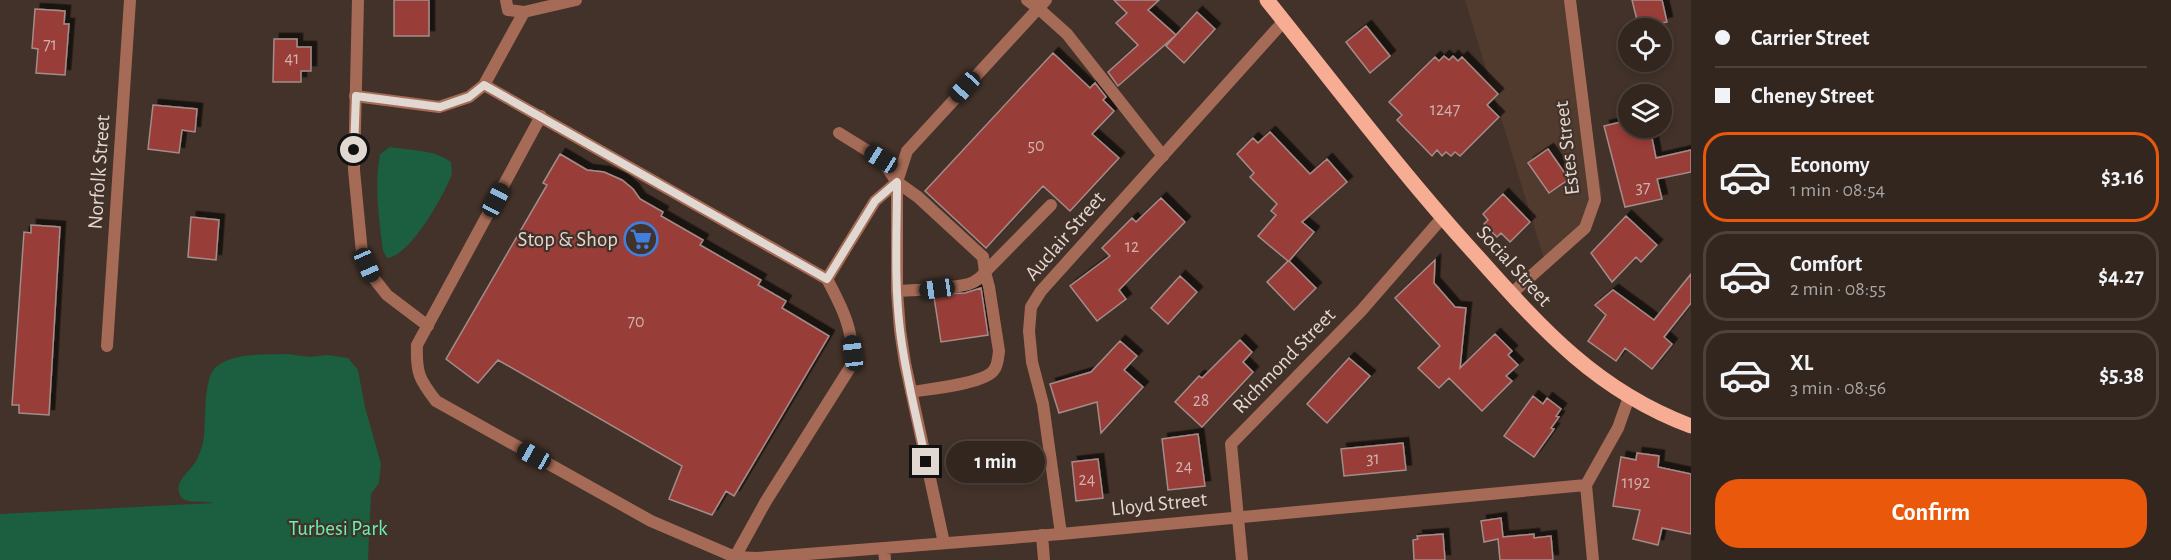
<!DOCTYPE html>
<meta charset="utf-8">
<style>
body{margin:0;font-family:"Alegreya Sans",sans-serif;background:#3d322c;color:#f1f3f6;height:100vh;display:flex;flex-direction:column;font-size:22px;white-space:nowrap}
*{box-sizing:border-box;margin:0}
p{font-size:20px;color:#a8a5a4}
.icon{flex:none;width:33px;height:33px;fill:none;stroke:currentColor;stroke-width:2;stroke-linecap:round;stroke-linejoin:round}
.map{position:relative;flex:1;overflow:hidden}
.panel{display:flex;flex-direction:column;background:#32261f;width:480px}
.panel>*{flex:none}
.banner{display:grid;align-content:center;height:132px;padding:0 24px;background:#32261f}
.buttons{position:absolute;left:1618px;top:18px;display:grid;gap:12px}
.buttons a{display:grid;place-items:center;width:54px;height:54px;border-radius:50%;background:#32261f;box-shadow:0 3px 9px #0003,0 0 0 2px #4d433d;font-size:30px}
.end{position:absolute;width:27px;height:27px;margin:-14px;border:8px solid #e2d8d2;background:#111;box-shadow:0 0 0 3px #111}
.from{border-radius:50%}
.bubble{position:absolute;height:42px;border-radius:21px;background:#32261f;box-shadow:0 3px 9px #0003,0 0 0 2px #4d433d;font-size:20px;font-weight:600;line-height:42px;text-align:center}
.car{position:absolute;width:18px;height:36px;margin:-18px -9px;border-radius:8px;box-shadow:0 0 4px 2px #0007;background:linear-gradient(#222 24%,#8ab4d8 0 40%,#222 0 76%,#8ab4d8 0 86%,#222 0)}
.banner b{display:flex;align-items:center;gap:21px;height:57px;font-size:22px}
.banner b+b{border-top:2px solid #4d433d}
.banner i{width:15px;height:15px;background:#f1f3f6}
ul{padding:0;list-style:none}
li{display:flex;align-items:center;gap:18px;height:90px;margin:0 12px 9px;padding:0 12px;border:3px solid #4d433d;border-radius:24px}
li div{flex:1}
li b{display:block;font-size:22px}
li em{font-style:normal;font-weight:600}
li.active{border-color:#ea580c}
li>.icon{width:54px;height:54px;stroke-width:1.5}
.action{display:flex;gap:12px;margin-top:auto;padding:12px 24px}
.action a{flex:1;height:69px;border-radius:24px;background:#ea580c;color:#fff;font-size:24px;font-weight:600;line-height:69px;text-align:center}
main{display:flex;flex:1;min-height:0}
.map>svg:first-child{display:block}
</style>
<main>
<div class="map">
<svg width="1691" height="560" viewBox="0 0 1691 560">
<defs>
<filter id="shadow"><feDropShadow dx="5.5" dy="-5.5" stdDeviation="0" flood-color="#0009"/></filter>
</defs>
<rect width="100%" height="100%" fill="#423229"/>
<path fill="#513b2f" d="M1465,0H1571L1602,194L1597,211L1545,262Z"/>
<path fill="#1b5e40" d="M390,147C409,150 436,150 451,162C451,167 453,172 451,176C444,196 409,257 387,258L383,251C379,218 374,187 380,154Z
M288,354L309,357L328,355L348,358L358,370L365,407L381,464L379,483L371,494L368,560H0V514L213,503C204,500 184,505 180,495C174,482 188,473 194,464C198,459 201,449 203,443C207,424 202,379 216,367C235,352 265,355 288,354Z"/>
<path fill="#993d38" stroke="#a38c89" stroke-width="1.5" filter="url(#shadow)" d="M394,0H429V36H394Z
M1114,0H1159L1148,10L1176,35L1118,86L1108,72L1138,45L1116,23L1127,13Z
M1632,0H1662L1667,22L1639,28Z
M35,9L65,11L64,24H69L65,75L36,73L38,49L32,48Z
M1197,12L1215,29L1184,63L1166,46Z
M1366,26L1390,56L1370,73L1346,42Z
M274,39H297V47H311V71H301V82H273Z
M1053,53L1090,88L1095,83L1106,97L1103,100L1114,111L1092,134L1119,158L1070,211L1043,186L986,248L925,191Z
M1444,56L1449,60L1453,56L1458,61L1462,57L1498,94L1487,105L1499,117L1460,156L1455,152L1451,156L1446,152L1442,156L1437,150L1432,156L1397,120L1402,115L1389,102L1435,57L1439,61Z
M153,105L197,109L195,132L182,130L179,153L148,149Z
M1629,120V128H1650L1656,158L1691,150V172L1657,179L1662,199L1625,207L1604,126Z
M1270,132L1310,174L1327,159L1347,182L1302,222L1314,232L1289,261L1316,288L1294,310L1267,282L1288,261L1258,236L1276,215L1271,211L1277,204L1250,177L1254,173L1237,154L1253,138L1258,143Z
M1548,149L1569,179L1549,193L1528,163Z
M560,154L587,170L604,172L622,180L633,189L640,199L663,212L661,216L703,240L700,245L761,280L758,285L786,301L782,308L829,336L734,496L726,491L712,515L669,499L682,466L498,360L478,383L446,359L547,185L543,183Z
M1503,194L1530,222L1510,242L1501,233L1497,237L1484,224L1488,220L1483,214Z
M1161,198L1185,222L1119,290L1126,299L1097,321L1070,286L1110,256L1102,248L1132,218L1136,222Z
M1626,216L1657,245L1641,262L1636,257L1612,282L1591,253Z
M191,217L219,220L216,260L188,257Z
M31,225L60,227L49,415L19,413V405H12L24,232L31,233Z
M1435,260L1434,283L1455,307L1466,308L1460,368L1495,334L1512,351L1508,355L1518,365L1506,376L1512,381L1482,411L1449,378L1439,388L1418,368L1440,346L1395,298Z
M1691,274V303L1664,337L1672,344L1652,369L1625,348L1616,361L1588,341L1606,315L1595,305L1613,290L1654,320Z
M1180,276L1197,292L1168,324L1151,308Z
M981,288L988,335L941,342L934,297L944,294L965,293Z
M1240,340L1252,352L1243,362L1253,372L1202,427L1175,402L1199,376L1202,378Z
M1120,341L1137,356L1124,370L1143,387L1101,433L1097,402L1059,413L1050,384L1091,372Z
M1349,358L1370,376L1327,423L1307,404Z
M1533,396L1543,404L1547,398L1561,409L1556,416L1559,417L1551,428L1554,429L1534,457L1504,436Z
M1198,434L1205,486L1168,490L1162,439Z
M1403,443L1406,470L1344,476L1341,449Z
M1637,453L1659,456L1658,467L1691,474V534L1662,528L1658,545L1633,539L1640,510L1613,506L1621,457L1636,460Z
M1098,459L1103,498L1076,501L1072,462Z
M1501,518L1503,537L1534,534V538L1551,536L1553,560H1500L1498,539L1484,542L1481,521Z
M1443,534L1445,560H1414L1413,540L1418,539L1417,536Z"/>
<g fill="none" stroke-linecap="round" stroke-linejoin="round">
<path stroke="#a66b56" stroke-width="12" d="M506,0L508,10L524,12
M1027,0L1038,8L1067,34L1163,156
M484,85L827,279C842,307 856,334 851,366L766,501L735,557
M355,96L439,107L469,97L484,85L524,12L576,0
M541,116L417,345C416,373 419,379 436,401L651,521L735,557L757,558L884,548
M839,133L881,159L897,182L918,197L983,257L985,272C976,285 963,286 948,287
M897,182V291L900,330L905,363L944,543
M827,279L875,201L897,182L907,151L1046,0
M897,291L937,289
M911,392C928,389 985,384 994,370C998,365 998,358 999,351L989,287L985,272L1051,205
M1042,535L1044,560"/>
<path stroke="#a66b56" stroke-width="12" d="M358,0L354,170L362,253L372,276L387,295L428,326
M1511,294L1585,228L1595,200L1570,0
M107,346L130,0
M1061,534L1043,404L1032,362L1029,331L1031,307L1041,291L1284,21
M885,560L884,548L1061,534L1586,485
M1593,560L1586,485L1618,428L1629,397"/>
<path stroke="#a66b56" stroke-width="12" d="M1242,560L1231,444L1361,311L1442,218"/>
<path stroke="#f6ad93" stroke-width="15" d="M1267,0C1336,86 1403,175 1477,256C1542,329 1597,391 1691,426"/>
</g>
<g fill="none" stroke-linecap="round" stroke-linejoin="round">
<path stroke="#e2d8d2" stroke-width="8" d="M354,150L356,96L440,107L469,97L484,85L827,279L875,201L897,182C897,231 894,281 900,330C905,374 917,418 926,462"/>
</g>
<defs>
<g id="supermarket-ring" transform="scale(1.725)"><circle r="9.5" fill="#423229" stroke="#3f7fe0" stroke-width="1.5"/><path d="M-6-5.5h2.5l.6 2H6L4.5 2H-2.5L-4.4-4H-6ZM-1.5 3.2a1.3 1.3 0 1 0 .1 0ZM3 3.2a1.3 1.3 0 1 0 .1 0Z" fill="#3f7fe0"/></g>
</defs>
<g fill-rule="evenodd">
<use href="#supermarket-ring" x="641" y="239"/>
</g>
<g text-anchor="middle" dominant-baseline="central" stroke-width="4.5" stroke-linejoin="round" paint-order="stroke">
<g font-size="18" fill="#d0b1ac">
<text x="50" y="45">71</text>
<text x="292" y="59">41</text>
<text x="1445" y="110">1247</text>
<text x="1036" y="146">50</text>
<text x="1643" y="188">37</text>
<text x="1132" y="247">12</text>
<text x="636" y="322">70</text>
<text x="1201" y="401">28</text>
<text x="1373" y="459">31</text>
<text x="1184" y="467">24</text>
<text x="1087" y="480">24</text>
<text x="1636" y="483">1192</text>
</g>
<g font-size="21" fill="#e2d8d2" stroke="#423229">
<text transform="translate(1567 148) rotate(-97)">Estes Street</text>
<text transform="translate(99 172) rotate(-86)">Norfolk Street</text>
<text transform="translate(1065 236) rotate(-49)">Auclair Street</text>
<text transform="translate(1514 266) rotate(48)">Social Street</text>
<text transform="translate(1284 361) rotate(-46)">Richmond Street</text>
<text transform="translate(1159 504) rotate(-6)">Lloyd Street</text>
</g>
<g font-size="21" fill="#e2d8d2" stroke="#423229" text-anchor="end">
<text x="618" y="239">Stop &amp; Shop</text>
</g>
<g font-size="21" fill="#66f2b0" stroke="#423229">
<text x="338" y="528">Turbesi Park</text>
</g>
</g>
</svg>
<div class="buttons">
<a><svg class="icon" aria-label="locate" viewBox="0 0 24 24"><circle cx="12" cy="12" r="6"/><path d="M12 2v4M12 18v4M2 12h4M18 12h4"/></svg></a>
<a><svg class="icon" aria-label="layers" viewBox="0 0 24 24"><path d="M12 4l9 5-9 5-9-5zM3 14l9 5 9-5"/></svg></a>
</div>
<i class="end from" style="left:354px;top:150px"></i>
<i class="end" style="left:926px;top:462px"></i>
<div class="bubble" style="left:946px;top:441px;width:99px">1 min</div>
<i class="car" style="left:965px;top:87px;rotate:222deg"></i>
<i class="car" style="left:881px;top:159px;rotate:302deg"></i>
<i class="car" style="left:496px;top:200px;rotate:28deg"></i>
<i class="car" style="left:367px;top:265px;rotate:156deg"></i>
<i class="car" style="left:937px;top:289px;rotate:262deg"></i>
<i class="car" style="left:853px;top:353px;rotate:353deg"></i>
<i class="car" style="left:534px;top:456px;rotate:299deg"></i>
</div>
<section class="panel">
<div class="banner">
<b><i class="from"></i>Carrier Street</b>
<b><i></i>Cheney Street</b>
</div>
<ul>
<li class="active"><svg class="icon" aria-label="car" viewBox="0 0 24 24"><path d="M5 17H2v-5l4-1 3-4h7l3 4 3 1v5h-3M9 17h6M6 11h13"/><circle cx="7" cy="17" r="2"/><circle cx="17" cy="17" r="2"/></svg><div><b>Economy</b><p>1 min · 08:54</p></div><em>$3.16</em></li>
<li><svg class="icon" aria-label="car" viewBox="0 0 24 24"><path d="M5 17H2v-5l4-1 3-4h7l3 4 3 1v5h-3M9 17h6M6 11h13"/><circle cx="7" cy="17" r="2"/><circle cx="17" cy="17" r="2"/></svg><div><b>Comfort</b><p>2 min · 08:55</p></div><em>$4.27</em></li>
<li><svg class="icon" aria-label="car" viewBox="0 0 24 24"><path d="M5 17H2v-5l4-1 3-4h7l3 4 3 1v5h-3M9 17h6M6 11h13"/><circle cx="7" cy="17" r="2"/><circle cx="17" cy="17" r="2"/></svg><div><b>XL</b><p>3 min · 08:56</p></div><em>$5.38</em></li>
</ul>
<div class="action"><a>Confirm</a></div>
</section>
</main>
